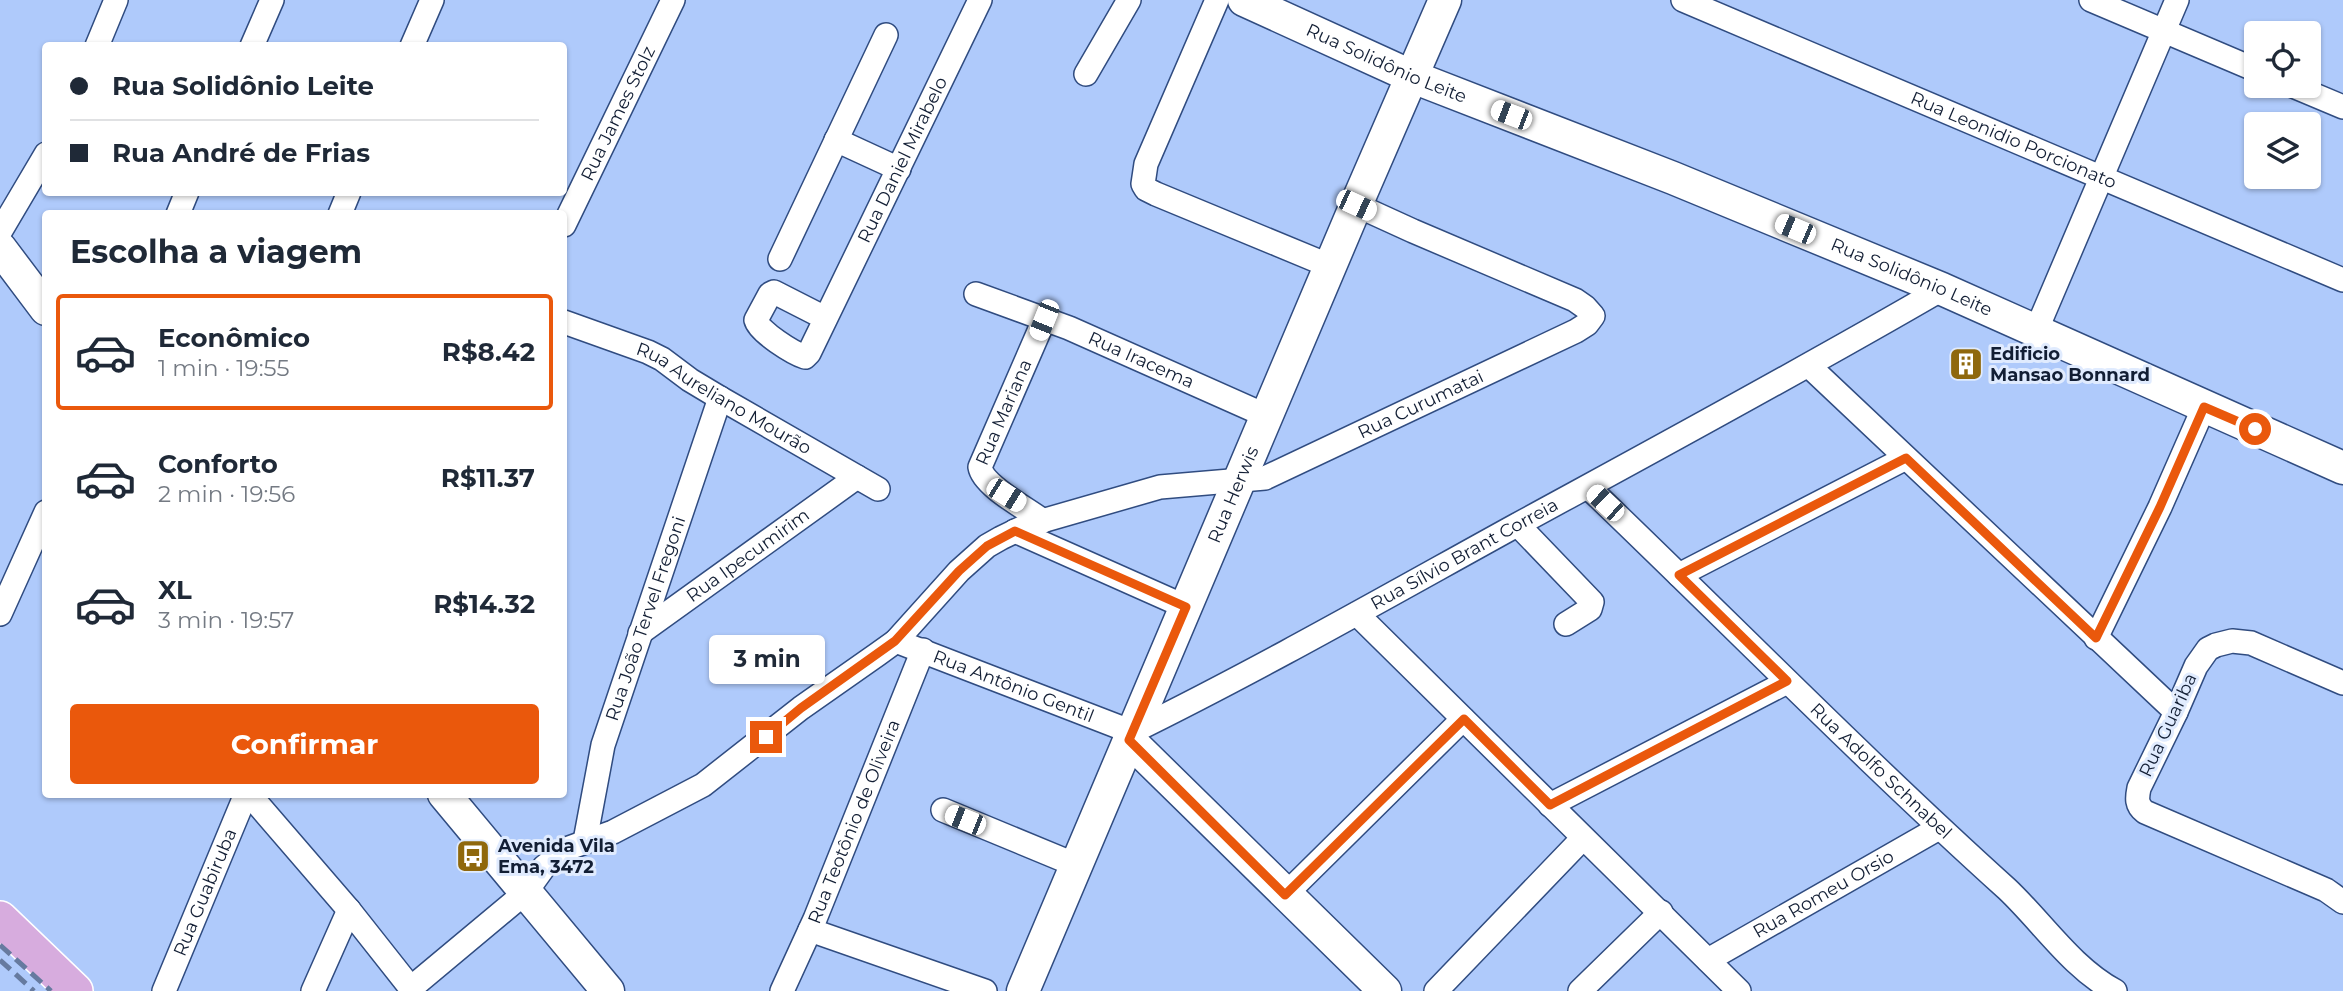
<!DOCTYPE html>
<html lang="pt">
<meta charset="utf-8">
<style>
body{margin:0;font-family:Montserrat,sans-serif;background:#f2f2f3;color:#1f2937;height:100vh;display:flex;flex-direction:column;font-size:26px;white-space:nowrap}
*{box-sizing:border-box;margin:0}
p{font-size:23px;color:#747a83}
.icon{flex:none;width:38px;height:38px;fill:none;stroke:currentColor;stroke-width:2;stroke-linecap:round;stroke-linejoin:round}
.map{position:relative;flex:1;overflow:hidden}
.details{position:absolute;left:42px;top:210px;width:525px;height:588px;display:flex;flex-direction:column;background:#fff;border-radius:7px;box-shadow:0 2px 5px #0004}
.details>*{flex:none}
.banner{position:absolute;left:42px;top:42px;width:525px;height:154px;border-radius:7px;box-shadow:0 2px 5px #0004;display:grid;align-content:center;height:154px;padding:0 28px;background:#fff}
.buttons{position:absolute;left:2244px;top:21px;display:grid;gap:14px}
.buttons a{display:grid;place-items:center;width:77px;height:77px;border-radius:7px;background:#fff;box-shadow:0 2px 5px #0004;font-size:35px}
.end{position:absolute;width:32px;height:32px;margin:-16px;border:9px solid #ea580c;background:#fff;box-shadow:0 0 0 4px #fff}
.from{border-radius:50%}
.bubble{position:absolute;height:49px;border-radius:7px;background:#fff;box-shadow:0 2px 5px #0004;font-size:23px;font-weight:700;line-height:49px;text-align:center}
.car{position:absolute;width:21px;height:42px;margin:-21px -10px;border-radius:9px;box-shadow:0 0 5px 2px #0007;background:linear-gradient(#fff 24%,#345 0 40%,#fff 0 76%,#345 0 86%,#fff 0)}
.banner b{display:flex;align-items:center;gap:24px;height:66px;font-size:26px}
.banner b+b{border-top:2px solid #e0e1e3}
.banner i{width:18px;height:18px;background:#1f2937}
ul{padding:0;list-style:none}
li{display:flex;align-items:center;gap:21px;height:116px;margin:0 14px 10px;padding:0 14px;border:4px solid transparent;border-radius:7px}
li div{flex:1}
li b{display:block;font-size:26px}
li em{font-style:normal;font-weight:700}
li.on{border-color:#ea580c}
li>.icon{width:63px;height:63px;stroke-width:1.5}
h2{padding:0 28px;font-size:32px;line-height:84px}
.action{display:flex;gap:14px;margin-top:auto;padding:14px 28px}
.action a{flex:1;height:80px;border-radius:7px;background:#ea580c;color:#fff;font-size:28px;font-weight:700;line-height:80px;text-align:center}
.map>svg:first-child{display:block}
</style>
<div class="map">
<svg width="2343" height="991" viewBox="0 0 2343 991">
<rect width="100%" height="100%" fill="#afcafb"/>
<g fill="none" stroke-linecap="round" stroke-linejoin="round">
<g stroke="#304c80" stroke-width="26">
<g id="street">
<path d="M1217,0L1146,164L1143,184L1146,189L1156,194L1330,266"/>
<path id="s1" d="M1683,0L2343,280"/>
<path d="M2091,0L2256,70"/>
<path d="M97,46L116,0"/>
<path d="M252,46L272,0"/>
<path d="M412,46L432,0"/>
<path d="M1086,74L1129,0"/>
<path d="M2293,86L2343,107"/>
<path d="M836,140L899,169"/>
<path d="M178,214L187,192"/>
<path d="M340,214L349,192"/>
<path id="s2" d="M564,225L673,0"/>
<path d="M0,232L46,154"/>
<path d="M780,259L886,35"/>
<path id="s3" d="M976,294L1069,328L1267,416"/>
<path id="s4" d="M825,318L774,292L770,294L756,320C759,332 793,353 805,357L809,353L980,0"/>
<path id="s5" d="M564,322L648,352L662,359L690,380L720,398L878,489"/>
<path d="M2036,331L2177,0"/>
<path d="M1809,366L2176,712"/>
<path id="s6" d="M1588,487C1728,621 1863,759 2007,889C2042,922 2072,968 2115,991"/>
<path id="s7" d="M1043,521C1026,508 983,486 980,467L1044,320"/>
<path d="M1518,525L1592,602L1590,609L1566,624"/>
<path d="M1015,531L1186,607"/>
<path d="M1679,575L1906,458"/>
<path d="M0,614L46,512"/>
<path d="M1357,614L1739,991"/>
<path id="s8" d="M640,633L857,477"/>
<path d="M2096,638L2160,507L2204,407"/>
<path id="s9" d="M896,641L1132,732C1262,668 1388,596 1515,526C1658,448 1801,371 1942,289"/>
<path d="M2343,683L2251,643L2232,641L2216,645L2208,649L2196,666L2176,712L2139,788C2137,798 2136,805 2145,812L2326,890L2343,902"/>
<path d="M249,794L349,910L413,991"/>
<path d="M1550,805L1787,682"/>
<path d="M943,810L1076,865"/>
<path id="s10" d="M585,841L603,745L720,398"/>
<path d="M1285,895L1463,719"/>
<path d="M810,930L985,991"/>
<path id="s11" d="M1708,960L1939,828"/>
<path id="s12" d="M411,988L526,892L544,867L569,848L613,832L703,785L801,708L878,654L896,641L959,571L987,546L1001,538L1028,525L1160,487L1265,478L1576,331L1587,324L1593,316L1585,307L1575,300L1413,231L1356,205"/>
<path id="s13" d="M164,991L246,794"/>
<path d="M313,991L349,910"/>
<path id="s14" d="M782,991L815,919L923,650"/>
<path d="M1436,991L1583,838"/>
<path d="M1580,991L1661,912"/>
</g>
</g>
<g stroke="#304c80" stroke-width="35">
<g id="secondary">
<path id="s15" d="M1244,0L1413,77L1673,178L1942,289L2343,468"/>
<path d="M0,248L46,309"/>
<path d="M1129,740L1385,991"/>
<path d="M444,794L608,991"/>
<path id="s16" d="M1023,991L1356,205L1445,0"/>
</g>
</g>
<g stroke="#fff" stroke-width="38">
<path id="primary" d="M0,919L75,991"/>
</g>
<use href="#street" stroke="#fff" stroke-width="23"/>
<use href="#secondary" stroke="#fff" stroke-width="32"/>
<use href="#primary" stroke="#d7acde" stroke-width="35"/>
<path stroke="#667a9f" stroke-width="5" stroke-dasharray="14 7" stroke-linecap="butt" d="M0,945L51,991
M0,960L34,991"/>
</g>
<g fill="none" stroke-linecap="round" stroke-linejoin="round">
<path stroke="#ea580c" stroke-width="9" d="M766,737L801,708L895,641L959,571L987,546L1015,531L1186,607L1129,740L1285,895L1464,719L1550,805L1787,681L1679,575L1906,458L2096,638L2160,507L2204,407L2255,429"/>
</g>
<defs>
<g id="building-square" transform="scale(1.75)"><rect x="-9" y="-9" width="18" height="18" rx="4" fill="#8f680d" stroke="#e0ebfe"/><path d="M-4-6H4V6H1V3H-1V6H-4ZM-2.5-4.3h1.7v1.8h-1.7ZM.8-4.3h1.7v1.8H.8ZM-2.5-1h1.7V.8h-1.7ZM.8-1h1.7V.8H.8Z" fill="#fff"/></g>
<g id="bus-square" transform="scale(1.75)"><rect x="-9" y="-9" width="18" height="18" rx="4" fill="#8f680d" stroke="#e0ebfe"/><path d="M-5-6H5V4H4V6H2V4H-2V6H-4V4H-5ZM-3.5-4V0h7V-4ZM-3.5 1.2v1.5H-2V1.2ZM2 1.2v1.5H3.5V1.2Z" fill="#fff"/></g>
</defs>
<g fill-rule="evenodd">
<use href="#building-square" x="1966" y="364"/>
<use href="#bus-square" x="473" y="856"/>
</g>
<g text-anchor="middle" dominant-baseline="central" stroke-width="6" stroke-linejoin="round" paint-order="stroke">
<g font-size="18" fill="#121e34" stroke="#e0ebfe">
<text stroke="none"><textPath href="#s15" startOffset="156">Rua Solidônio Leite</textPath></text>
<text stroke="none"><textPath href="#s2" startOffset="124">Rua James Stolz</textPath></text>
<text stroke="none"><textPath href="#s1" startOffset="359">Rua Leonidio Porcionato</textPath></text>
<text stroke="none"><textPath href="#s4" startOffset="374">Rua Daniel Mirabelo</textPath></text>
<text stroke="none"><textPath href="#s15" startOffset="723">Rua Solidônio Leite</textPath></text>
<text stroke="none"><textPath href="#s3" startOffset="178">Rua Iracema</textPath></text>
<text stroke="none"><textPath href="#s5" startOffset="178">Rua Aureliano Mourão</textPath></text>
<text stroke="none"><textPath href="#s12" startOffset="1194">Rua Curumatai</textPath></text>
<text stroke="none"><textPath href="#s7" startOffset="144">Rua Mariana</textPath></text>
<text stroke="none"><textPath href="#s16" startOffset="539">Rua Herwis</textPath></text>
<text stroke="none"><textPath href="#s9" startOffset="630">Rua Sílvio Brant Correia</textPath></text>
<text stroke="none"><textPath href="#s8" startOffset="133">Rua Ipecumirim</textPath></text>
<text stroke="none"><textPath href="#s10" startOffset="231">Rua João Tervel Fregoni</textPath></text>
<text stroke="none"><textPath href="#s9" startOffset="126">Rua Antônio Gentil</textPath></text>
<text transform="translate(2168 725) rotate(-65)">Rua Guariba</text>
<text stroke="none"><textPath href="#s6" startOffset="408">Rua Adolfo Schnabel</textPath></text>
<text stroke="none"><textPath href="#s14" startOffset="184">Rua Teotônio de Oliveira</textPath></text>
<text stroke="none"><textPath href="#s13" startOffset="107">Rua Guabiruba</textPath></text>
<text stroke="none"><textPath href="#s11" startOffset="133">Rua Romeu Orsio</textPath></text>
</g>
<g font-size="18" font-weight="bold" fill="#121e34" stroke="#e0ebfe" text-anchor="start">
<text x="1990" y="354">Edificio<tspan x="1990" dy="21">Mansao Bonnard</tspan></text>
<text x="498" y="846">Avenida Vila<tspan x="498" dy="21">Ema, 3472</tspan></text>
</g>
</g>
</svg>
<div class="buttons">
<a><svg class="icon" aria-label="locate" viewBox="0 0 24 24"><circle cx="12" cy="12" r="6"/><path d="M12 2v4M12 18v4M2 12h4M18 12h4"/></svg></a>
<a><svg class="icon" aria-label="layers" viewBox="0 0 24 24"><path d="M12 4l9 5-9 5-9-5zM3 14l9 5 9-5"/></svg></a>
</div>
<i class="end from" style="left:2255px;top:429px"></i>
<i class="end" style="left:766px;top:737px"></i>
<div class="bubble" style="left:709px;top:635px;width:116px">3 min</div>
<i class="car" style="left:1511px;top:115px;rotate:291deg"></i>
<i class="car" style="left:1356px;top:205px;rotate:115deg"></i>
<i class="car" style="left:1795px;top:229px;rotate:293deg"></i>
<i class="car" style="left:1044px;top:320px;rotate:202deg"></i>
<i class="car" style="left:1006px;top:495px;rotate:122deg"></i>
<i class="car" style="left:1605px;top:503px;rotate:313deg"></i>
<i class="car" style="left:965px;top:820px;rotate:292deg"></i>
<div class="banner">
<b><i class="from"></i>Rua Solidônio Leite</b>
<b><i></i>Rua André de Frias</b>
</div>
<section class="details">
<h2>Escolha a viagem</h2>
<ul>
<li class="on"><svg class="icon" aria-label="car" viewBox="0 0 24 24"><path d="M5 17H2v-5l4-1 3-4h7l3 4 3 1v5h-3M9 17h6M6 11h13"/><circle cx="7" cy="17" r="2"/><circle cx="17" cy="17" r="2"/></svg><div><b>Econômico</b><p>1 min · 19:55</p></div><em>R$8.42</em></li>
<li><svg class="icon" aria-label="car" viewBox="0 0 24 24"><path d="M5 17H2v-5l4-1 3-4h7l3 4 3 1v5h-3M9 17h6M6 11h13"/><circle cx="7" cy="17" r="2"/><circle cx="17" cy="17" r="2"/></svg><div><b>Conforto</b><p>2 min · 19:56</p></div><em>R$11.37</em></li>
<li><svg class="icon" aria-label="car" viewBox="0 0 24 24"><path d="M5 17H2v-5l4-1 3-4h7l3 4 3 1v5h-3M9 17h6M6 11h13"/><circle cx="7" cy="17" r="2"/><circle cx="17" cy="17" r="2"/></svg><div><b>XL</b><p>3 min · 19:57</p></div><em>R$14.32</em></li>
</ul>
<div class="action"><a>Confirmar</a></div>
</section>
</div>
